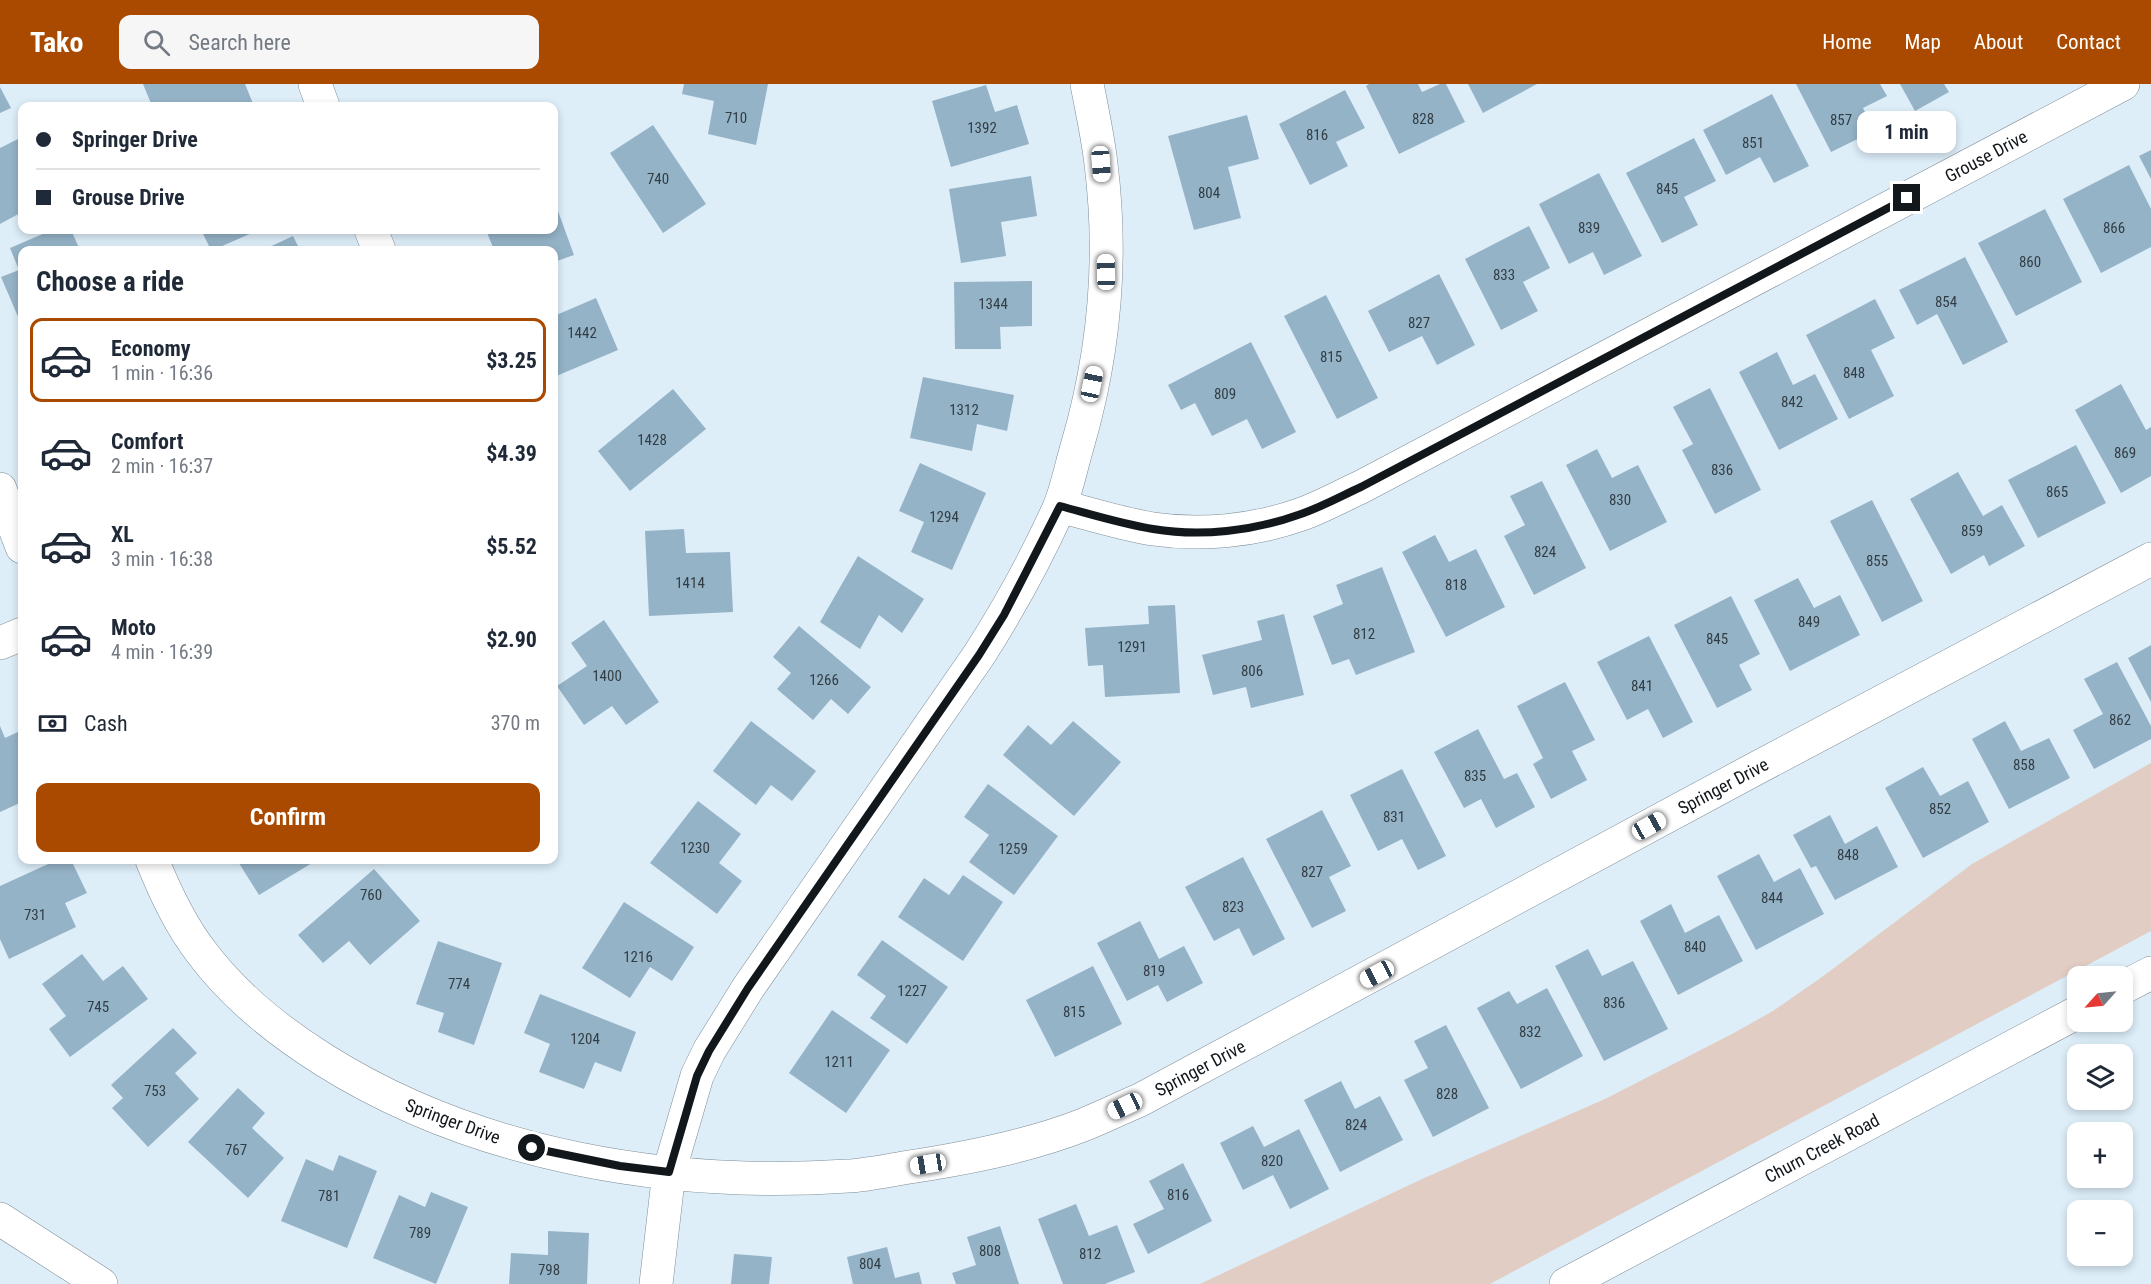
<!DOCTYPE html>
<meta charset="utf-8">
<style>
body{margin:0;font-family:"Roboto Condensed",sans-serif;background:#f6f6f7;color:#1f2937;height:100vh;display:flex;flex-direction:column;font-size:22px;white-space:nowrap}
*{box-sizing:border-box;margin:0}
p{font-size:20px;color:#747a83}
.icon{flex:none;width:33px;height:33px;fill:none;stroke:currentColor;stroke-width:2;stroke-linecap:round;stroke-linejoin:round}
.map{position:relative;flex:1;overflow:hidden}
.drawer{position:absolute;left:18px;top:162px;width:540px;height:618px;display:flex;flex-direction:column;background:#fff;border-radius:12px;box-shadow:0 3px 9px #0003}
.drawer>*{flex:none}
.hud{position:absolute;left:18px;top:18px;width:540px;height:132px;border-radius:12px;box-shadow:0 3px 9px #0003;display:grid;align-content:center;height:132px;padding:0 18px;background:#fff}
.needle{width:39px;rotate:243deg}
.controls{position:absolute;left:2067px;top:882px;display:grid;gap:12px}
.controls a{display:grid;place-items:center;width:66px;height:66px;border-radius:12px;background:#fff;box-shadow:0 3px 9px #0003;font-size:30px}
.end{position:absolute;width:27px;height:27px;margin:-14px;border:8px solid #11171b;background:#fff;box-shadow:0 0 0 3px #fff}
.from{border-radius:50%}
.bubble{position:absolute;height:42px;border-radius:12px;background:#fff;box-shadow:0 3px 9px #0003;font-size:20px;font-weight:700;line-height:42px;text-align:center}
.car{position:absolute;width:18px;height:36px;margin:-18px -9px;border-radius:8px;box-shadow:0 0 4px 2px #0007;background:linear-gradient(#fff 24%,#345 0 40%,#fff 0 76%,#345 0 86%,#fff 0)}
.hud b{display:flex;align-items:center;gap:21px;height:57px;font-size:22px}
.hud b+b{border-top:2px solid #e0e1e3}
.hud i{width:15px;height:15px;background:#1f2937}
ul{padding:0;list-style:none}
li{display:flex;align-items:center;gap:18px;height:84px;margin:0 12px 9px;padding:0 6px;border:3px solid transparent;border-radius:12px}
li div{flex:1}
li b{display:block;font-size:22px}
li em{font-style:normal;font-weight:700}
li.on{border-color:#aa4a00}
li>.icon{width:54px;height:54px;stroke-width:1.5}
h2{padding:0 18px;font-size:27px;line-height:72px}
.pay{display:flex;align-items:center;gap:15px;height:66px;padding:0 18px;font-size:22px}
.pay p{margin-inline-start:auto}
.primary-button{display:flex;gap:12px;margin-top:auto;padding:12px 18px}
.primary-button a{flex:1;height:69px;border-radius:12px;background:#aa4a00;color:#fff;font-size:24px;font-weight:700;line-height:69px;text-align:center}
header{display:flex;align-items:center;gap:36px;box-sizing:border-box;height:84px;padding:0 30px;background:#aa4a00;color:#fff}
header strong{font-size:28px}
nav{display:flex;gap:33px;margin-inline-start:auto;font-size:21px}
.search{width:420px;height:54px;background:#f6f6f7;display:flex;align-items:center;gap:15px;box-sizing:border-box;padding:0 21px;border-radius:12px;color:#747a83;font-size:22px}
.map>svg:first-child{display:block}
</style>
<header>
<strong>Tako</strong>
<div class="search"><svg class="icon" aria-label="search" viewBox="0 0 24 24"><circle cx="10" cy="10" r="6"/><path d="M15 15l6 6"/></svg>Search here</div>
<nav><a>Home</a><a>Map</a><a>About</a><a>Contact</a></nav>
</header>
<div class="map">
<svg width="2151" height="1200" viewBox="0 0 2151 1200">
<rect width="100%" height="100%" fill="#ddeef9"/>
<path fill="#e1cdc3" d="M2151,679V847L1490,1200H1200L1422,1095L1605,1015L1732,950L1773,927L1822,893L1972,780Z"/>
<path fill="#95b3c7" d="M143,0H245L254,22H152Z
M684,0H768L756,61L708,50L714,17L682,10Z
M1369,0H1418L1422,8L1440,0H1446L1465,38L1399,70L1366,2Z
M1468,0H1537L1483,29Z
M1796,0H1880L1887,12L1863,24L1874,47L1831,68Z
M1900,0H1944L1949,8L1915,27Z
M986,1L995,28L1017,21L1029,60L951,83L932,17Z
M0,3L11,24L0,29Z
M1345,6L1365,44L1336,58L1348,82L1310,101L1279,40Z
M1772,10L1809,82L1774,99L1760,73L1726,91L1703,46Z
M1247,31L1259,75L1228,83L1241,134L1194,146L1168,52Z
M653,41L706,120L663,149L610,69Z
M22,53V128L0,140V64Z
M1694,54L1716,97L1684,113L1698,141L1662,159L1626,89Z
M2151,66V95L2139,72Z
M2129,81L2151,125V163L2101,189L2063,115Z
M1599,89L1642,172L1604,191L1593,168L1569,180L1539,120Z
M1031,92L1037,132L1001,138L1006,172L961,179L949,105Z
M554,116L574,171L554,178V166H494L486,146H554Z
M2045,125L2082,198L2016,232L1978,159Z
M1529,142L1550,184L1523,198L1538,227L1501,246L1465,175Z
M52,146H71L80,166H22V234L19,235L1,193L19,186L10,164Z
M201,146H259L213,166H211Z
M293,152L300,166H263Z
M1965,173L2008,258L1963,281L1937,230L1917,241L1899,206Z
M1439,190L1475,261L1437,281L1422,252L1389,268L1368,227Z
M1032,197V242L1000,243L1001,265H955L954,198Z
M1326,211L1378,314L1337,335L1284,232Z
M596,214L618,266L554,293V232Z
M1875,215L1895,254L1871,266L1894,312L1849,335L1806,251Z
M1251,258L1296,348L1262,365L1247,335L1212,352L1195,319L1181,326L1168,301Z
M1777,268L1793,301L1815,290L1838,335L1779,366L1739,288Z
M923,293L1014,311L1007,347L977,340L972,367L910,354Z
M2121,300L2146,346L2151,343V392L2121,409L2075,326Z
M1710,304L1761,406L1715,430L1682,366L1693,360L1673,323Z
M673,305L706,345L630,407L598,367Z
M2076,361L2106,419L2038,454L2008,396Z
M1597,365L1612,394L1638,381L1667,438L1610,467L1566,381Z
M920,379L986,409L952,486L911,468L924,438L899,427Z
M1958,388L1983,432L2002,421L2025,462L1989,482L1984,471L1951,490L1910,415Z
M1542,397L1586,484L1534,511L1504,452L1525,441L1510,412Z
M1872,416L1923,517L1882,538L1830,437Z
M684,445L686,469L730,468L733,528L649,532L645,447Z
M1435,451L1449,478L1476,465L1505,523L1446,553L1402,468Z
M858,472L924,515L902,549L879,531L860,565L820,538Z
M1382,483L1415,568L1356,591L1349,575L1332,581L1313,532L1343,520L1336,501Z
M1798,494L1814,524L1840,511L1860,551L1790,587L1754,516Z
M1731,512L1760,570L1739,581L1752,606L1717,624L1674,541Z
M1175,521L1180,609L1105,613L1103,581L1088,582L1085,544L1149,540L1148,522Z
M1284,530L1304,611L1251,624L1246,603L1213,611L1202,571L1262,556L1257,537Z
M604,536L659,618L626,641L612,622L584,641L557,602L587,582L571,559Z
M799,542L871,603L848,630L831,615L813,636L777,605L791,589L773,573Z
M1649,552L1693,638L1663,654L1648,625L1627,636L1597,578Z
M2151,561V618L2128,574Z
M2117,578L2151,642V655L2094,685L2073,646L2103,630L2084,595Z
M1565,598L1595,656L1572,667L1587,696L1551,715L1533,680L1543,674L1517,622Z
M751,637L816,687L792,717L771,701L756,721L713,687Z
M1073,637L1121,678L1074,732L1003,671L1028,641L1051,661Z
M2005,637L2021,667L2049,654L2070,694L2009,725L1972,655Z
M0,642L5,654L22,646V718L0,728Z
M1478,645L1504,695L1517,689L1535,723L1496,744L1481,715L1464,724L1434,668Z
M1923,683L1940,712L1968,697L1989,738L1923,774L1885,704Z
M1402,685L1446,772L1418,786L1402,755L1378,767L1350,711Z
M988,700L1058,752L1014,811L969,778L989,751L964,733Z
M698,717L741,750L719,779L742,797L717,830L650,779Z
M1322,726L1351,782L1329,793L1346,827L1312,844L1266,755Z
M1830,731L1845,760L1877,742L1898,783L1835,816L1816,782L1811,784L1793,751Z
M1759,770L1774,798L1800,784L1824,830L1756,866L1717,792Z
M1243,773L1285,855L1253,872L1239,844L1214,857L1185,803Z
M57,776H71L87,809L65,819L76,843L9,875L0,855V802Z
M237,776H317L259,811Z
M374,785L420,837L370,881L349,857L323,879L298,851Z
M963,791L1003,818L963,877L898,833L924,794L949,811Z
M624,818L694,863L672,897L650,883L630,914L582,884Z
M1671,820L1685,849L1719,831L1743,877L1678,911L1640,837Z
M1140,837L1159,875L1184,862L1203,899L1167,918L1158,901L1127,917L1097,859Z
M882,856L948,903L907,960L870,934L886,912L857,891Z
M438,857L502,879L474,961L438,948L444,929L416,920Z
M1588,865L1602,892L1633,877L1668,945L1604,977L1555,882Z
M82,870L103,897L123,882L148,915L70,973L49,945L66,932L42,900Z
M1093,882L1122,940L1055,973L1026,916Z
M1547,904L1583,972L1521,1005L1477,924L1509,907L1517,920Z
M540,910L636,948L621,988L595,978L584,1005L539,988L550,960L524,949Z
M832,926L890,966L846,1029L789,989Z
M1446,941L1489,1024L1433,1053L1404,996L1428,984L1414,957Z
M173,944L197,969L175,989L199,1015L148,1063L112,1024L123,1014L111,1001Z
M1341,997L1355,1025L1380,1012L1403,1056L1340,1088L1304,1016Z
M238,1004L265,1029L252,1044L284,1074L248,1114L188,1058Z
M1253,1042L1264,1063L1299,1045L1329,1105L1290,1125L1273,1091L1243,1106L1220,1059Z
M339,1071L377,1087L347,1164L281,1137L306,1075L333,1087Z
M1183,1079L1212,1137L1148,1170L1133,1140L1164,1125L1149,1097Z
M431,1108L468,1123L436,1200L373,1174L399,1111L425,1123Z
M1076,1120L1089,1152L1117,1141L1135,1188L1105,1200H1063L1038,1135Z
M1000,1142L1019,1200H956L952,1189L976,1181L967,1153Z
M548,1147L589,1149L587,1200H509L511,1169L548,1171Z
M887,1163L895,1194L919,1188L922,1200H853L847,1173Z
M734,1170L772,1173L769,1200H731Z"/>
<g fill="none" stroke-linecap="round" stroke-linejoin="round">
<g stroke="#7e8d98" stroke-width="34">
<path id="minor" d="M315,0L323,22
M371,146L379,166
M0,405L22,463
M1060,422C1090,430 1122,440 1153,445C1201,452 1253,447 1299,431C1320,424 1341,412 1361,403L2123,0
M0,559L22,550
M152,776C165,808 180,841 202,869C235,913 278,947 324,976C477,1072 669,1104 848,1092C866,1091 885,1087 903,1084C963,1075 1027,1063 1083,1041C1103,1033 1121,1024 1140,1016L1753,686L2151,475
M656,1200L669,1088L697,992L709,967L748,904L979,571C1009,524 1036,475 1059,424C1067,405 1071,383 1077,363C1104,271 1113,176 1101,80C1098,53 1092,27 1087,0"/>
</g>
<g stroke="#7e8d98" stroke-width="34">
<path id="secondary" d="M2122,904L2151,889
M0,1135L101,1200
M1566,1200L2078,928"/>
</g>
<use href="#minor" stroke="#fff" stroke-width="33"/>
<use href="#secondary" stroke="#fff" stroke-width="33"/>
</g>
<g fill="none" stroke-linecap="round" stroke-linejoin="round">
<path stroke="#11171b" stroke-width="8" d="M532,1064L620,1082L669,1088L697,992L709,967L748,904L979,571L1004,531L1060,422C1090,430 1122,440 1153,445C1201,453 1253,447 1298,431C1320,424 1341,412 1361,403L1907,114"/>
</g>
<g text-anchor="middle" dominant-baseline="central" stroke-width="5" stroke-linejoin="round" paint-order="stroke">
<g font-size="15" fill="#323e46">
<text x="736" y="34">710</text>
<text x="1423" y="35">828</text>
<text x="1841" y="36">857</text>
<text x="982" y="44">1392</text>
<text x="1317" y="51">816</text>
<text x="1753" y="59">851</text>
<text x="658" y="95">740</text>
<text x="1667" y="105">845</text>
<text x="1209" y="109">804</text>
<text x="1589" y="144">839</text>
<text x="2114" y="144">866</text>
<text x="2030" y="178">860</text>
<text x="1504" y="191">833</text>
<text x="1946" y="218">854</text>
<text x="993" y="220">1344</text>
<text x="1419" y="239">827</text>
<text x="582" y="249">1442</text>
<text x="1331" y="273">815</text>
<text x="1854" y="289">848</text>
<text x="1225" y="310">809</text>
<text x="1792" y="318">842</text>
<text x="964" y="326">1312</text>
<text x="652" y="356">1428</text>
<text x="2125" y="369">869</text>
<text x="1722" y="386">836</text>
<text x="2057" y="408">865</text>
<text x="1620" y="416">830</text>
<text x="944" y="433">1294</text>
<text x="1972" y="447">859</text>
<text x="1545" y="468">824</text>
<text x="1877" y="477">855</text>
<text x="690" y="499">1414</text>
<text x="1456" y="501">818</text>
<text x="1809" y="538">849</text>
<text x="1364" y="550">812</text>
<text x="1717" y="555">845</text>
<text x="1132" y="563">1291</text>
<text x="1252" y="587">806</text>
<text x="607" y="592">1400</text>
<text x="824" y="596">1266</text>
<text x="1642" y="602">841</text>
<text x="2120" y="636">862</text>
<text x="2024" y="681">858</text>
<text x="1475" y="692">835</text>
<text x="1940" y="725">852</text>
<text x="1394" y="733">831</text>
<text x="695" y="764">1230</text>
<text x="1013" y="765">1259</text>
<text x="1848" y="771">848</text>
<text x="1312" y="788">827</text>
<text x="371" y="811">760</text>
<text x="1772" y="814">844</text>
<text x="1233" y="823">823</text>
<text x="35" y="831">731</text>
<text x="1695" y="863">840</text>
<text x="638" y="873">1216</text>
<text x="1154" y="887">819</text>
<text x="459" y="900">774</text>
<text x="912" y="907">1227</text>
<text x="1614" y="919">836</text>
<text x="98" y="923">745</text>
<text x="1074" y="928">815</text>
<text x="1530" y="948">832</text>
<text x="585" y="955">1204</text>
<text x="839" y="978">1211</text>
<text x="155" y="1007">753</text>
<text x="1447" y="1010">828</text>
<text x="1356" y="1041">824</text>
<text x="236" y="1066">767</text>
<text x="1272" y="1077">820</text>
<text x="1178" y="1111">816</text>
<text x="329" y="1112">781</text>
<text x="420" y="1149">789</text>
<text x="990" y="1167">808</text>
<text x="1090" y="1170">812</text>
<text x="870" y="1180">804</text>
<text x="549" y="1186">798</text>
</g>
<g font-size="18" fill="#11171b" stroke="#fff">
<text transform="translate(1986 72) rotate(-28)">Grouse Drive</text>
<text transform="translate(1723 702) rotate(-28)">Springer Drive</text>
<text transform="translate(1200 984) rotate(-28)">Springer Drive</text>
<text transform="translate(453 1037) rotate(20)">Springer Drive</text>
<text transform="translate(1822 1064) rotate(-28)">Churn Creek Road</text>
</g>
</g>
</svg>
<div class="controls">
<a><svg class="needle" viewBox="-14 -14 28 28"><path d="M0-13l5 13h-10z" fill="#e53935"/><path d="M0 13l5-13h-10z" fill="#747a83"/></svg></a>
<a><svg class="icon" aria-label="layers" viewBox="0 0 24 24"><path d="M12 4l9 5-9 5-9-5zM3 14l9 5 9-5"/></svg></a>
<a>+</a>
<a>−</a>
</div>
<i class="end from" style="left:532px;top:1064px"></i>
<i class="end" style="left:1907px;top:114px"></i>
<div class="bubble" style="left:1857px;top:27px;width:99px">1 min</div>
<i class="car" style="left:1101px;top:80px;rotate:176deg"></i>
<i class="car" style="left:1106px;top:188px;rotate:359deg"></i>
<i class="car" style="left:1092px;top:300px;rotate:12deg"></i>
<i class="car" style="left:1649px;top:742px;rotate:61deg"></i>
<i class="car" style="left:1377px;top:890px;rotate:242deg"></i>
<i class="car" style="left:1125px;top:1022px;rotate:245deg"></i>
<i class="car" style="left:928px;top:1080px;rotate:261deg"></i>
<div class="hud">
<b><i class="from"></i>Springer Drive</b>
<b><i></i>Grouse Drive</b>
</div>
<section class="drawer">
<h2>Choose a ride</h2>
<ul>
<li class="on"><svg class="icon" aria-label="car" viewBox="0 0 24 24"><path d="M5 17H2v-5l4-1 3-4h7l3 4 3 1v5h-3M9 17h6M6 11h13"/><circle cx="7" cy="17" r="2"/><circle cx="17" cy="17" r="2"/></svg><div><b>Economy</b><p>1 min · 16:36</p></div><em>$3.25</em></li>
<li><svg class="icon" aria-label="car" viewBox="0 0 24 24"><path d="M5 17H2v-5l4-1 3-4h7l3 4 3 1v5h-3M9 17h6M6 11h13"/><circle cx="7" cy="17" r="2"/><circle cx="17" cy="17" r="2"/></svg><div><b>Comfort</b><p>2 min · 16:37</p></div><em>$4.39</em></li>
<li><svg class="icon" aria-label="car" viewBox="0 0 24 24"><path d="M5 17H2v-5l4-1 3-4h7l3 4 3 1v5h-3M9 17h6M6 11h13"/><circle cx="7" cy="17" r="2"/><circle cx="17" cy="17" r="2"/></svg><div><b>XL</b><p>3 min · 16:38</p></div><em>$5.52</em></li>
<li><svg class="icon" aria-label="car" viewBox="0 0 24 24"><path d="M5 17H2v-5l4-1 3-4h7l3 4 3 1v5h-3M9 17h6M6 11h13"/><circle cx="7" cy="17" r="2"/><circle cx="17" cy="17" r="2"/></svg><div><b>Moto</b><p>4 min · 16:39</p></div><em>$2.90</em></li>
</ul>
<div class="pay"><svg class="icon" aria-label="cash" viewBox="0 0 24 24"><path d="M3 7h18v10H3z"/><circle cx="12" cy="12" r="2"/></svg>Cash<p>370 m</p></div>
<div class="primary-button"><a>Confirm</a></div>
</section>
</div>
